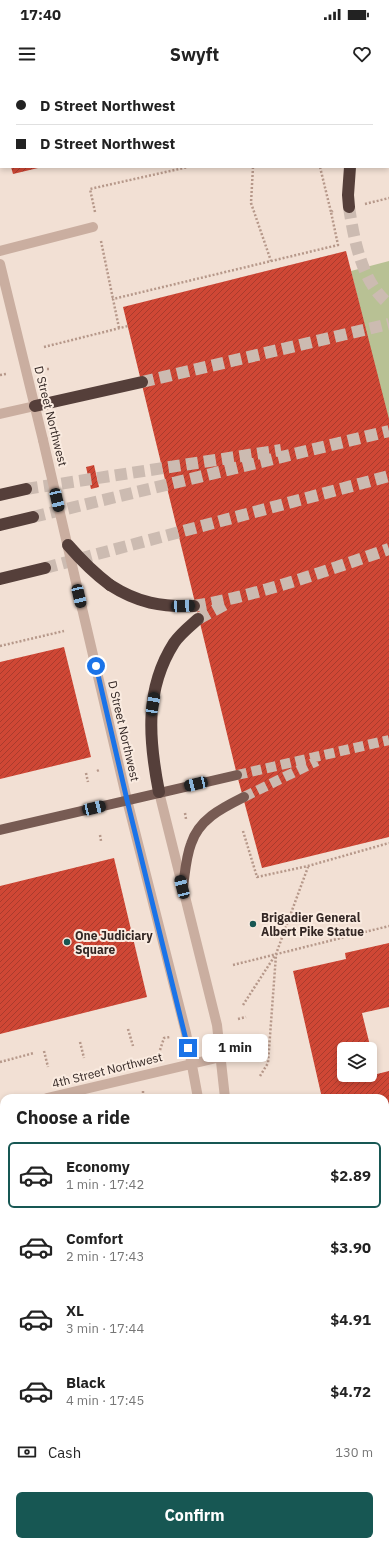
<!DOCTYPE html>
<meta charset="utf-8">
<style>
body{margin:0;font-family:"IBM Plex Sans",sans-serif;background:#f6f6f6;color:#222;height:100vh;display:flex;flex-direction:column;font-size:15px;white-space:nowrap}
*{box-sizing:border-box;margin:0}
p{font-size:13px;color:#767676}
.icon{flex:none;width:22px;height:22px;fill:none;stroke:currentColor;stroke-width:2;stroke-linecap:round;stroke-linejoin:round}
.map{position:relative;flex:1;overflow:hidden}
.sheet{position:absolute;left:0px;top:1014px;width:389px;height:452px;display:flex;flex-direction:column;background:#fff;border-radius:12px 12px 0 0;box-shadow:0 2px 6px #0003}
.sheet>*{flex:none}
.hud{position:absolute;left:0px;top:0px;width:389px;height:88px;box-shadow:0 2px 6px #0003;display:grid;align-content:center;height:88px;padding:0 16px;background:#fff}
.tools{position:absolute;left:337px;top:962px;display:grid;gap:8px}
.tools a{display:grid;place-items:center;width:40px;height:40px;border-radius:6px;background:#fff;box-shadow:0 2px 6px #0003;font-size:20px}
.end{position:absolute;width:18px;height:18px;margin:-9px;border:5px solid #1a73e8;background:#fff;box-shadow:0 0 0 2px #fff}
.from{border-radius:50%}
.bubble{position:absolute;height:28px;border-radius:6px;background:#fff;box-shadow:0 2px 6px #0003;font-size:13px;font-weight:700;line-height:28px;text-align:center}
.car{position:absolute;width:12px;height:24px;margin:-12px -6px;border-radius:5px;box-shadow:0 0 3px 1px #0007;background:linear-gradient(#222 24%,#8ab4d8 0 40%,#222 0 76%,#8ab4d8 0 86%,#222 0)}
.hud b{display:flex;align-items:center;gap:14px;height:38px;font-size:15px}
.hud b+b{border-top:1px solid #e0e0e0}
.hud i{width:10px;height:10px;background:#222}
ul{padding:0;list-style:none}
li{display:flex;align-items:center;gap:12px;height:66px;margin:0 8px 6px;padding:0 8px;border:2px solid transparent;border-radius:6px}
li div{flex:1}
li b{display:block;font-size:15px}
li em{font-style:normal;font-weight:700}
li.selected{border-color:#175753}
li>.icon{width:36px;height:36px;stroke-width:1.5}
h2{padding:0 16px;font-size:18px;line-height:48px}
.pay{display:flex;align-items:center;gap:10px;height:44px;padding:0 16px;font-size:15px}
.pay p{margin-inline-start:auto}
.primary-button{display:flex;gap:8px;margin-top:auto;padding:8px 16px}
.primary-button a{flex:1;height:46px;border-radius:6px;background:#175753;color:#fff;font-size:16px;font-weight:700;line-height:46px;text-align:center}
.status{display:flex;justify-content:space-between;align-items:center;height:28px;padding:0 20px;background:#fff;direction:ltr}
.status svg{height:11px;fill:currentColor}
header{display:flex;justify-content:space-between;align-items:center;height:52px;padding:0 16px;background:#fff;font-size:18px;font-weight:700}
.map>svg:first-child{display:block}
</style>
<div class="status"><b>17:40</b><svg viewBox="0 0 49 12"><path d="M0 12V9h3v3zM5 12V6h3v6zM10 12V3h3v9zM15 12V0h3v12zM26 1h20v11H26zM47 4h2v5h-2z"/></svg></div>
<header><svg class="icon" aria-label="menu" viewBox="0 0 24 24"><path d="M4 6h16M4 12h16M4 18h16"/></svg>Swyft<svg class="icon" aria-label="heart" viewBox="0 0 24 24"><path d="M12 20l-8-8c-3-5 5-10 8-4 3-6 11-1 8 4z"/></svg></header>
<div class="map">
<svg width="389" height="1466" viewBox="0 0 389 1466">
<defs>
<pattern id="building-hatch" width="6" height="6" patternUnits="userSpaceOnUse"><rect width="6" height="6" fill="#cf4735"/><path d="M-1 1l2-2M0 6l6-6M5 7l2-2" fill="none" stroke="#a93b2d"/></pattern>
</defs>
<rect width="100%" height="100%" fill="#f2e0d4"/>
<path fill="#b8c194" d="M389,181V339L388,340L351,191Z
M4,1054V1462H257L258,1466H0V1055Z"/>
<path fill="url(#building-hatch)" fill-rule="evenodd" d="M11,87H38V88L13,94Z
M346,171L389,339V757L262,788L237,695L123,227Z
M94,385L99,407L91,409L86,387Z
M64,567L91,677L0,699V582Z
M114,778L147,917L0,954V806Z
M389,863V927L362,933L377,994L389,991V1240L385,1241V1018H322L293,891L346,879L345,873ZM344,969H370V995H344Z
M4,1289V1346H3L0,1332V1290Z
M0,1404L4,1418V1437L0,1438Z
M32,1462H194L195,1466H33Z"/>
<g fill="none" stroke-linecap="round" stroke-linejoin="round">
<path stroke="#ccbbb1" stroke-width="10" stroke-dasharray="10 5" stroke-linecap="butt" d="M66,1462L67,1466"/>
<path stroke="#ccbbb1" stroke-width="10" stroke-dasharray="10 5" stroke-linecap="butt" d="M237,695L389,660
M244,717L317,681"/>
<path stroke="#ccbbb1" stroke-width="12" stroke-dasharray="12 6" stroke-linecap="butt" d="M349,127C354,160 362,203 389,224
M142,302L389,244
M26,409L281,370
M33,437L389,351
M45,488L389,396
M194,526C261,515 325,491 389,469
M198,539L226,524"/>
<path stroke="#b6988a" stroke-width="2.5" stroke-dasharray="2 2" stroke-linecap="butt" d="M259,1V0
M253,87L251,123L271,181
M320,87L331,132
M365,124L389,118
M95,132L90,109L188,87
M101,161L113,219
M119,248L113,219L338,165L331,132L333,131
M44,267L128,246
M43,289H49
M0,295L6,294
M0,566L64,551
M97,691L99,690
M86,693L88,702
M185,733L186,739
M243,751L257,797L308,786L389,763
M100,755L101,761
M233,885L389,846
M243,925L276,874L308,787
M238,939L246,937
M128,949L133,966
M80,962L84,978
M160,970L164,958L170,957
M44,971L48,987
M0,982L34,973
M260,996L268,983L276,875
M143,1011V1018
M155,1018L158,1017
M0,1259L4,1256
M0,1264L4,1263
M385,1317L389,1316
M209,1462L210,1466"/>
<path stroke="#caaea0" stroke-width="10" d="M385,0V1
M285,1V0
M388,12L389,16
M0,171L93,147
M0,184L43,360
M0,334L35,326
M82,528L127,720L186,953L198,1018
M159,712L217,945L225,1018
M47,1018L221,977
M0,1029L4,1028
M0,1109L4,1124
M311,1462L312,1466"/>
<path stroke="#775b53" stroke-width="10" d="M0,750L237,695
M183,807C185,793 186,777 191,764C199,739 222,728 244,717"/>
<path stroke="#553f3a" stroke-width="12" d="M357,1V0
M349,127L348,115L350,87
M35,326L142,302
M0,415L26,409
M0,445L33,437
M0,499L45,488
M110,505C138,523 161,527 194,526
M159,712C149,661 144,610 174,563C180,554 189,547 198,539"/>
<path stroke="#caaea0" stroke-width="10" d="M43,360L82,528"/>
<path stroke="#553f3a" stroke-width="12" d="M68,465C81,480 94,493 110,505"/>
</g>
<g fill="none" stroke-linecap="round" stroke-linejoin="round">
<path stroke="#1a73e8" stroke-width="5" d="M96,586L127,720L188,968"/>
</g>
<g fill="#175753" stroke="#faebe0" stroke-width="1.5">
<circle cx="253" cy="844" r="4"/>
<circle cx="67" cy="862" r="4"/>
</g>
<g text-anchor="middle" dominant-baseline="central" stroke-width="4" stroke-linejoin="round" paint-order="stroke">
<g font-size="12" fill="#332724" stroke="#faebe0">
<text transform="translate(51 336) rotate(76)">D Street Northwest</text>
<text transform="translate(124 651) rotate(77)">D Street Northwest</text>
<text transform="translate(107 990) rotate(-14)">4th Street Northwest</text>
</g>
<g font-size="12" font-weight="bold" fill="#332724" stroke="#faebe0" text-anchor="start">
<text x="261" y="837">Brigadier General<tspan x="261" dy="14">Albert Pike Statue</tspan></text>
<text x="75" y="855">One Judiciary<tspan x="75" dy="14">Square</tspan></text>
</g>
</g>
</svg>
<div class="tools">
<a><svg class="icon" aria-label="layers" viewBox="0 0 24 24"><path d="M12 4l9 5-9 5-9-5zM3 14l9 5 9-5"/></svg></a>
</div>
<i class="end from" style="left:96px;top:586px"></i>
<i class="end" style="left:188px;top:968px"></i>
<div class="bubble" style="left:202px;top:954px;width:66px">1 min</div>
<i class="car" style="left:57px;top:420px;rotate:167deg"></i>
<i class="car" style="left:79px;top:516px;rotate:167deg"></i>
<i class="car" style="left:183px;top:526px;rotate:87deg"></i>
<i class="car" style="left:153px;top:624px;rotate:10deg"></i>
<i class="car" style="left:196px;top:704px;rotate:257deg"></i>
<i class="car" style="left:94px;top:728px;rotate:77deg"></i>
<i class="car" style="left:182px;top:807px;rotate:346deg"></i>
<div class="hud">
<b><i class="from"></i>D Street Northwest</b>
<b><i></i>D Street Northwest</b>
</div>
<section class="sheet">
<h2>Choose a ride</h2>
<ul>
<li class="selected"><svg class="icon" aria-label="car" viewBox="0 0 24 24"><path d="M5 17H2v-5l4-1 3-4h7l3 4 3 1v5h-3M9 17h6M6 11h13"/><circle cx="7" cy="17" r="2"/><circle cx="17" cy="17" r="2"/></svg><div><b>Economy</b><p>1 min · 17:42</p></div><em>$2.89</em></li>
<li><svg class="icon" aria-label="car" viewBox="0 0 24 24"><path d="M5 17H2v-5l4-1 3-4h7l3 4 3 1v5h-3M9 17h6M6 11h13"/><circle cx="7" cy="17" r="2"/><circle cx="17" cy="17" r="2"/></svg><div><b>Comfort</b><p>2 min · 17:43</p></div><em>$3.90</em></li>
<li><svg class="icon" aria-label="car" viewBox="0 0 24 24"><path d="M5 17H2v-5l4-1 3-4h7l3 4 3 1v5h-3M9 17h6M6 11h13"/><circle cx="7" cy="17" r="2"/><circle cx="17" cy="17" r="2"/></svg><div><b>XL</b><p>3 min · 17:44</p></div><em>$4.91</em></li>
<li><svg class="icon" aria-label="car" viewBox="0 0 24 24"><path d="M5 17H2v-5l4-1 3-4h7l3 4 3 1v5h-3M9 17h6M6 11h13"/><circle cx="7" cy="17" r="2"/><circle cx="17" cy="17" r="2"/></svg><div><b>Black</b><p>4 min · 17:45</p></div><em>$4.72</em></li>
</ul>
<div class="pay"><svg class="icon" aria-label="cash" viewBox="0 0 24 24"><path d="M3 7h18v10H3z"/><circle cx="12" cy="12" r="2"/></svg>Cash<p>130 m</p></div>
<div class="primary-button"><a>Confirm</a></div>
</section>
</div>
